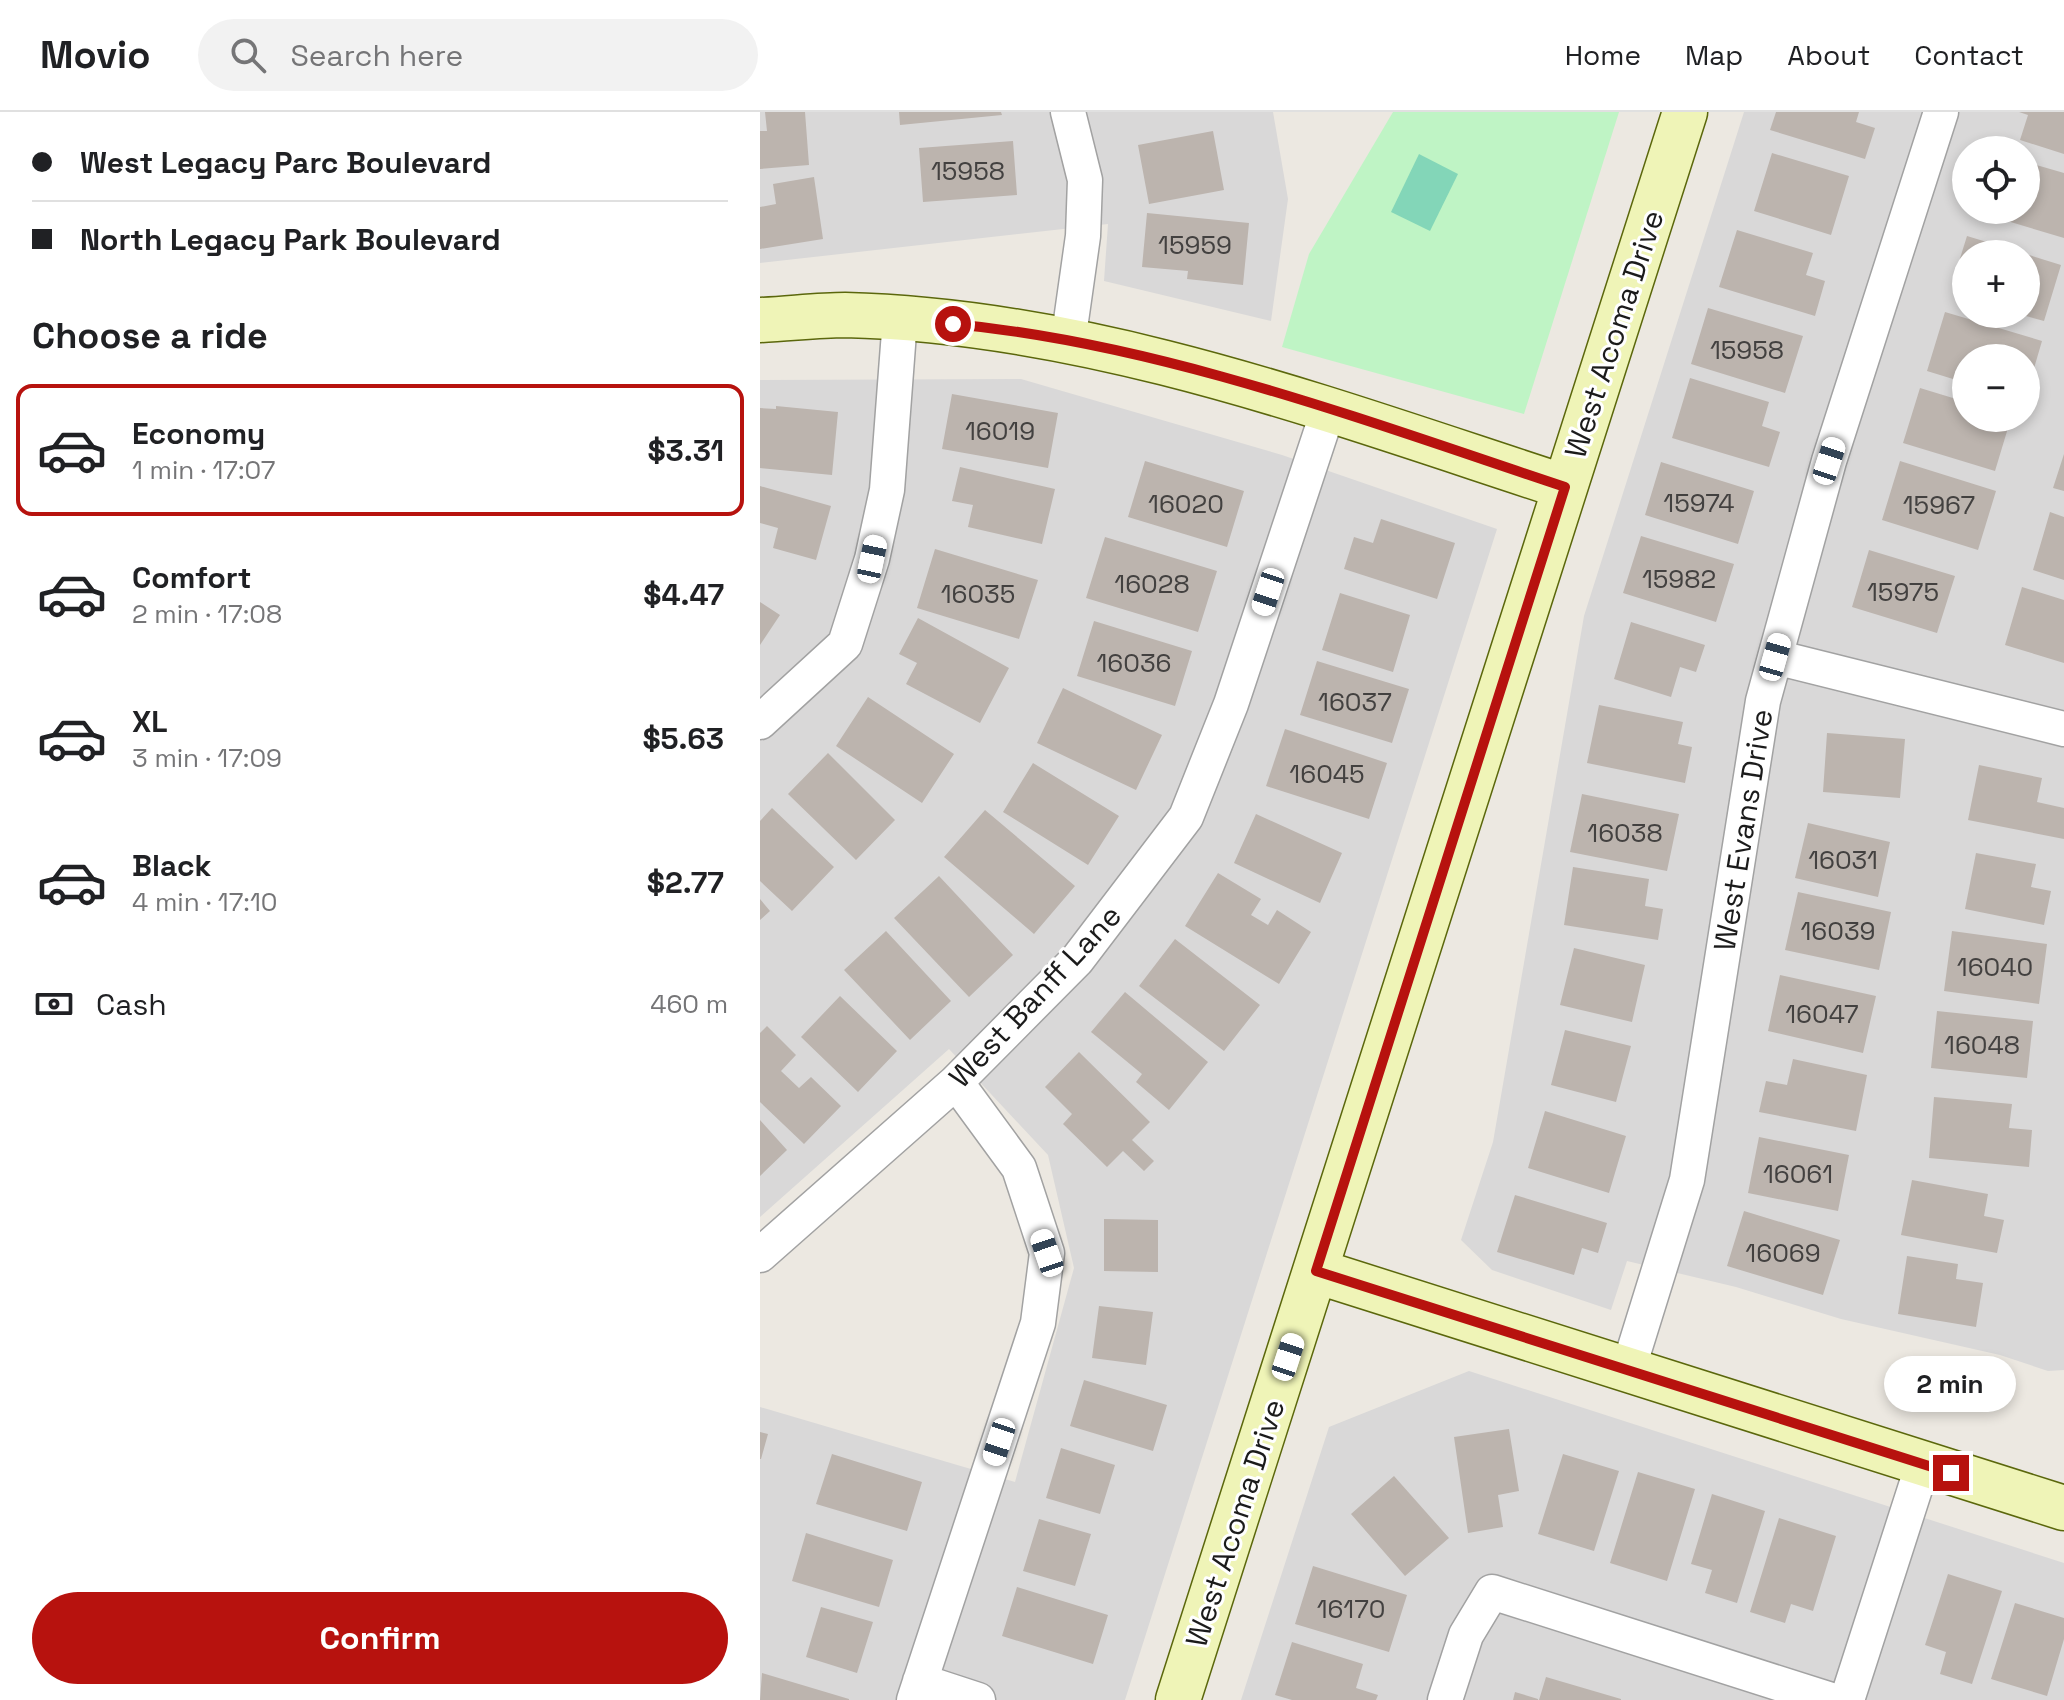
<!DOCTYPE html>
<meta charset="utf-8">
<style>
body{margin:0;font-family:"Space Grotesk",sans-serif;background:#f2f2f2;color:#202124;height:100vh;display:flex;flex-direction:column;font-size:30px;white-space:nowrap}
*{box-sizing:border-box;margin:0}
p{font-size:26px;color:#757577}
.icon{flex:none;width:44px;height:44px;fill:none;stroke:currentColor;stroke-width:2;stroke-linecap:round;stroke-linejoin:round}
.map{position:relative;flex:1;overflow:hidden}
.details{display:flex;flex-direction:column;background:#fff;width:760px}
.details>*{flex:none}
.top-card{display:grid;align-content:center;height:176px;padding:0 32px;background:#fff}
.controls{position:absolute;left:1192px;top:24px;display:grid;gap:16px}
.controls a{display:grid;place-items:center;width:88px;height:88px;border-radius:50%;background:#fff;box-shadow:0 4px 12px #0003;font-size:40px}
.end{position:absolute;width:36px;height:36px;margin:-18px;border:10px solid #b7120e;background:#fff;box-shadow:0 0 0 4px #fff}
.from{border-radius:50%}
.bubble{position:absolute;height:56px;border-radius:28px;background:#fff;box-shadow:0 4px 12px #0003;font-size:26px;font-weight:800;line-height:56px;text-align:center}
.car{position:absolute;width:24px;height:48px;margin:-24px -12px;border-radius:10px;box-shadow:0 0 6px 2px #0007;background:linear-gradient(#fff 24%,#345 0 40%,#fff 0 76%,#345 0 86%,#fff 0)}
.top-card b{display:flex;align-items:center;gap:28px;height:76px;font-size:30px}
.top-card b+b{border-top:2px solid #e0e0e0}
.top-card i{width:20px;height:20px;background:#202124}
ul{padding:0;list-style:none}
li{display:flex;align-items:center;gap:24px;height:132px;margin:0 16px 12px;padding:0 16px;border:4px solid transparent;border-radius:16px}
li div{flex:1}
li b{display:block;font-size:30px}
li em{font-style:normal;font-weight:800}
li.on{border-color:#b7120e}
li>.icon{width:72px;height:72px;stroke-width:1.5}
h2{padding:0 32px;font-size:36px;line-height:96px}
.pay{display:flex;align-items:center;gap:20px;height:88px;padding:0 32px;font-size:30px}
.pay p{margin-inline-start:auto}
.action{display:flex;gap:16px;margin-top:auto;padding:16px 32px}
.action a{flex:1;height:92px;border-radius:48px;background:#b7120e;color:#fff;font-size:32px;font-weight:800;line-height:92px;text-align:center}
header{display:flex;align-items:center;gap:48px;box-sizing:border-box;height:112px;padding:0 40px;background:#fff;border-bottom:2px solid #e0e0e0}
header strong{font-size:38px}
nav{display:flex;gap:44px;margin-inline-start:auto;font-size:28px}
.search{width:560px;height:72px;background:#f2f2f2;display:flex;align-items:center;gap:20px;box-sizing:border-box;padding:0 28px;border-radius:44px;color:#757577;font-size:30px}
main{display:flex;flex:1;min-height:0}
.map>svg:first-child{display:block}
</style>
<header>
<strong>Movio</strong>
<div class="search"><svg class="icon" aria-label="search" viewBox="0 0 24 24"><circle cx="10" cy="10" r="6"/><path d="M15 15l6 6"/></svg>Search here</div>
<nav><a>Home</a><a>Map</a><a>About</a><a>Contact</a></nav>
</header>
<main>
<section class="details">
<div class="top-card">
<b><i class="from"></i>West Legacy Parc Boulevard</b>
<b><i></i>North Legacy Park Boulevard</b>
</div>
<h2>Choose a ride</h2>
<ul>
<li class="on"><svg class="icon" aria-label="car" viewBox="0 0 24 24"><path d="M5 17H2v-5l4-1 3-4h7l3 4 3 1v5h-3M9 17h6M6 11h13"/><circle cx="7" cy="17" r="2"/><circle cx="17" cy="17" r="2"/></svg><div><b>Economy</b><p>1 min · 17:07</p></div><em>$3.31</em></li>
<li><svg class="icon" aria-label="car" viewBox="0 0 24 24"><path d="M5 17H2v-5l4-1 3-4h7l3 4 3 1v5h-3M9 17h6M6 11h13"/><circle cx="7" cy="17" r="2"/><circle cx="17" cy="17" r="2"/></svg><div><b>Comfort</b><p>2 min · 17:08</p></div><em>$4.47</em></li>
<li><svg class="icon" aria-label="car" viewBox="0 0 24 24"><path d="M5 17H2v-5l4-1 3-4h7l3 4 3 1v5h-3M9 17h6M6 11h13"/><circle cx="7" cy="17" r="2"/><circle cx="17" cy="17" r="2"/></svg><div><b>XL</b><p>3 min · 17:09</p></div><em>$5.63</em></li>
<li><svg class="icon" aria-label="car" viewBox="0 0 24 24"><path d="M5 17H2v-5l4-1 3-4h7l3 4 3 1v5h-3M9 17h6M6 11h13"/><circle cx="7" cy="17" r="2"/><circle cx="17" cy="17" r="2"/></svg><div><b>Black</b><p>4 min · 17:10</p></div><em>$2.77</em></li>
</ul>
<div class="pay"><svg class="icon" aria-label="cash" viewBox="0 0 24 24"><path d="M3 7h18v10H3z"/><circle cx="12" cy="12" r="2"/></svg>Cash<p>460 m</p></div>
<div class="action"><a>Confirm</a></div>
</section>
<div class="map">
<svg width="1304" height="1588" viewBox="0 0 1304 1588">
<rect width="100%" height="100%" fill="#ece8e1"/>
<path fill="#d9d8d8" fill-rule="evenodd" d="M0,0H513L528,87L511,209L344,169L348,112L0,151Z
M984,0H1304V1258L1288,1259L1240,1243L1081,1207L976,1175L867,1149L851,1198L732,1158L701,1128L733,1030L824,504ZM1206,38H1266V98H1206ZM1206,142H1266V202H1206ZM1206,246H1266V306H1206Z
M261,267L522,343L737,417L365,1588H0V1295L255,1370L314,1156L288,1043L189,937L0,1105V268Z
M709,1259L1304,1451V1588H481L569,1315Z"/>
<path fill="#bff4c5" d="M633,0H859L764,302L522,235L549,142Z"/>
<path fill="#83d6b8" d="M659,42L698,62L670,119L631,100Z"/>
<path fill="#bcb4ae" d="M5,0H45L49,53L0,57V19H7Z
M139,0H241L242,3L140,13Z
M1016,0H1099L1096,10L1115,16L1105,47L1010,18Z
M1304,0V42L1260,28L1268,3L1259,0Z
M453,19L464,78L389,92L378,33Z
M253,29L257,83L163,90L159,36Z
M1012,41L1089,64L1071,123L994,99Z
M1266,50L1304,61V126L1214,99L1266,98Z
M54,65L63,127L0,137V95L16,92L13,72Z
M387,101L489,111L483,173L427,167L428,159L382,155Z
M977,118L1053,141L1046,163L1065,169L1055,204L959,175Z
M1207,124L1263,141V142H1206V159L1197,156Z
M1266,142L1301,153L1284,209L1266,204Z
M948,196L1043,224L1025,281L931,252Z
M1185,200L1282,229L1267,280L1266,246H1206V271L1167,259Z
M930,266L1009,290L1002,314L1020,320L1009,355L912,326Z
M1160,276L1206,290V306H1251L1235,359L1143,331Z
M192,282L298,301L288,356L182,337Z
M16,294L78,300L72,363L0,356V296L16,297Z
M1304,342V379L1293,376Z
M385,349L484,379L467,435L368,405Z
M1140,349L1236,379L1218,438L1122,408Z
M901,350L994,379L978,432L885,403Z
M200,355L295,377L282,432L208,415L213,393L192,389Z
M0,374L71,394L56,448L13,436L18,416L0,411Z
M1290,400L1304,405V468L1273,458Z
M621,407L695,431L677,487L584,457L594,425L613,431Z
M881,424L974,452L956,510L863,481Z
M345,425L457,459L438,520L326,486Z
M175,437L278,468L259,527L157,496Z
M1109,438L1195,464L1177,521L1092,495Z
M1262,475L1304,488V551L1245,533Z
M580,481L650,503L633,560L562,538Z
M0,490L20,503L0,533Z
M158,506L249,556L220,611L146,572L157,551L139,542Z
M334,509L432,539L415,594L317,564Z
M871,510L945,533L936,560L920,555L911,585L854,567Z
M557,549L649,577L632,631L540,603Z
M303,576L402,623L376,678L277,631Z
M108,585L194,642L162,691L76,634Z
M839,593L923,610L918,632L932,635L925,671L827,651Z
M525,617L627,651L609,707L506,674Z
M1067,621L1145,627L1140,686L1063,680Z
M68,641L135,708L96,748L28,682Z
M273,651L359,704L328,753L243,700Z
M1219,653L1282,666L1277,690L1304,696V727L1208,708Z
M822,682L919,702L907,759L810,740Z
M12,696L74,755L32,799L0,769V709Z
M225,698L315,774L274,822L184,745Z
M496,702L582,741L560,791L474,751Z
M1048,711L1130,730L1118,785L1035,766Z
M1216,741L1276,752L1271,775L1291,779L1284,813L1205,797Z
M813,755L889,767L885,794L903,797L898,828L804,813Z
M458,761L501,787L491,803L508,813L517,798L551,820L519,872L425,814Z
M179,764L253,843L209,885L134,806Z
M1038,780L1131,800L1119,858L1025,838Z
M0,787L10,799L0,808Z
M126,819L191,889L150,928L84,858Z
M1192,819L1287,832L1279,892L1184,879Z
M415,827L500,893L464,939L379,874Z
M814,836L885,853L872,910L800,893Z
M1020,863L1116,884L1103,941L1008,919Z
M365,880L448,950L409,998L376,970L382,962L331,920Z
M80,884L137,939L98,980L41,925Z
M1177,899L1273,909L1267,966L1171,956Z
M7,914L36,943L21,959L39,976L51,965L81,994L44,1032L0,990V921Z
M805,918L871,934L856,990L791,973Z
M319,940L390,1010L372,1028L394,1049L384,1059L363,1039L347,1055L303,1012L312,1002L285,975Z
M1033,947L1107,963L1096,1019L999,1000L1006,969L1027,973Z
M1174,985L1252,992L1249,1016L1272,1018L1269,1055L1169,1046Z
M785,999L866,1024L849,1081L768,1056Z
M0,1008L27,1038L0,1064Z
M999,1025L1089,1043L1078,1099L988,1081Z
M1152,1068L1228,1082L1224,1104L1244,1108L1237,1141L1141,1123Z
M755,1083L847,1111L838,1141L822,1136L814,1163L737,1140Z
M984,1099L1080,1128L1063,1183L967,1154Z
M344,1107L398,1108V1160L344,1159Z
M1147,1144L1198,1152L1196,1167L1223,1171L1216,1215L1138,1202Z
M339,1194L393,1200L386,1253L332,1246Z
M324,1268L407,1293L393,1339L310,1314Z
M749,1317L759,1379L738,1383L743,1415L708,1421L694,1325Z
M0,1320L8,1322L1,1347H0Z
M301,1336L355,1353L340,1402L286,1386Z
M72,1342L162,1370L147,1419L56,1392Z
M803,1342L859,1359L834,1439L778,1422Z
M878,1360L935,1377L907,1469L850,1451Z
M634,1364L689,1426L645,1464L591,1402Z
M952,1382L1005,1399L977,1491L945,1481L952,1458L931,1452Z
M1019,1406L1076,1424L1053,1499L1031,1492L1025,1511L990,1500Z
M279,1407L331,1422L315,1474L263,1459Z
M46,1421L133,1448L119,1495L32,1469Z
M553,1454L647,1483L629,1540L535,1512Z
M1188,1462L1242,1479L1212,1572L1180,1562L1186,1540L1165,1533Z
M257,1475L348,1503L333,1552L242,1524Z
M1255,1491L1304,1506V1527L1287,1584L1231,1567Z
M61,1495L113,1510L97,1561L46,1545Z
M532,1530L603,1552L596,1576L618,1583L616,1588H532L515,1583Z
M2,1561L89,1587V1588H0Z
M786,1565L861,1587V1588H779Z
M755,1580L778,1587V1588H753Z"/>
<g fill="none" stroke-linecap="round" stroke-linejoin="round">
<g stroke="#a2a2a2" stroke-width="37">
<path id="street" d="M308,0L325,68L323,124L308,230
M1015,545L1304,617
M0,610L85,532L112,447L127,378L140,207
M0,1143L196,970L317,848L426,705L471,592L568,299
M868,1258L927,1068L1003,589L1069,349L1181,0
M160,1569L218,1588
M154,1588L278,1211L287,1141L259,1056L196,970
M685,1588L706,1523L732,1480L1071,1588
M1087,1588L1163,1352"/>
</g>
<g stroke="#5b670c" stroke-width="47">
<path id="secondary" d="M0,208C28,207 57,203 85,203C333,209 571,299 805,375
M556,1159L1304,1396
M418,1588L925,0"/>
</g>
<use href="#street" stroke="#fff" stroke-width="34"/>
<use href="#secondary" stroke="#eff4b7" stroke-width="44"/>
</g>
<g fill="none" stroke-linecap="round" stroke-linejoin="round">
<path stroke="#b7120e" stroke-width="10" d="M193,212C399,231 609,310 805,375L556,1159L1191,1361"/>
</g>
<g text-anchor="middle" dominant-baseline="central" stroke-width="6" stroke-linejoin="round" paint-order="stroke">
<g font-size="26" fill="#434140">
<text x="208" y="59">15958</text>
<text x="435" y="133">15959</text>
<text x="987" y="238">15958</text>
<text x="240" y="319">16019</text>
<text x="939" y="391">15974</text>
<text x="426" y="392">16020</text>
<text x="1179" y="393">15967</text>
<text x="919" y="467">15982</text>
<text x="392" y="472">16028</text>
<text x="1143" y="480">15975</text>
<text x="218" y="482">16035</text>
<text x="374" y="551">16036</text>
<text x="595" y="590">16037</text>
<text x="567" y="662">16045</text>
<text x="865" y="721">16038</text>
<text x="1083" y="748">16031</text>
<text x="1078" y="819">16039</text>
<text x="1235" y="855">16040</text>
<text x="1062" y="902">16047</text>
<text x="1222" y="933">16048</text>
<text x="1038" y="1062">16061</text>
<text x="1023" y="1141">16069</text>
<text x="591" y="1497">16170</text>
</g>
<g font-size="30" fill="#1b1b1b" stroke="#fff">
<text transform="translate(854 222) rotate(-72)">West Acoma Drive</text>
<text transform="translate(983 718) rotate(-81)">West Evans Drive</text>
<text transform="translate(275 884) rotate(-47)">West Banff Lane</text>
<text transform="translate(475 1411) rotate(-72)">West Acoma Drive</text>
</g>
</g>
</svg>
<div class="controls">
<a><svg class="icon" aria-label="locate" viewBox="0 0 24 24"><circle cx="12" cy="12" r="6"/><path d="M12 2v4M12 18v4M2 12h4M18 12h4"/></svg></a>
<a>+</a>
<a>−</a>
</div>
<i class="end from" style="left:193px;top:212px"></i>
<i class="end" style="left:1191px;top:1361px"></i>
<div class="bubble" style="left:1124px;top:1244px;width:132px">2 min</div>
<i class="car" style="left:1069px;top:349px;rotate:18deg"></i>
<i class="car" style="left:112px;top:447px;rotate:12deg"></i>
<i class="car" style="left:508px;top:480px;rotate:198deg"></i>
<i class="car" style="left:1015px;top:545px;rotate:16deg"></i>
<i class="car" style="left:287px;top:1141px;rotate:341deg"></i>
<i class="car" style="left:528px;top:1245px;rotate:18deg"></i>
<i class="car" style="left:239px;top:1330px;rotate:198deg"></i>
</div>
</main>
